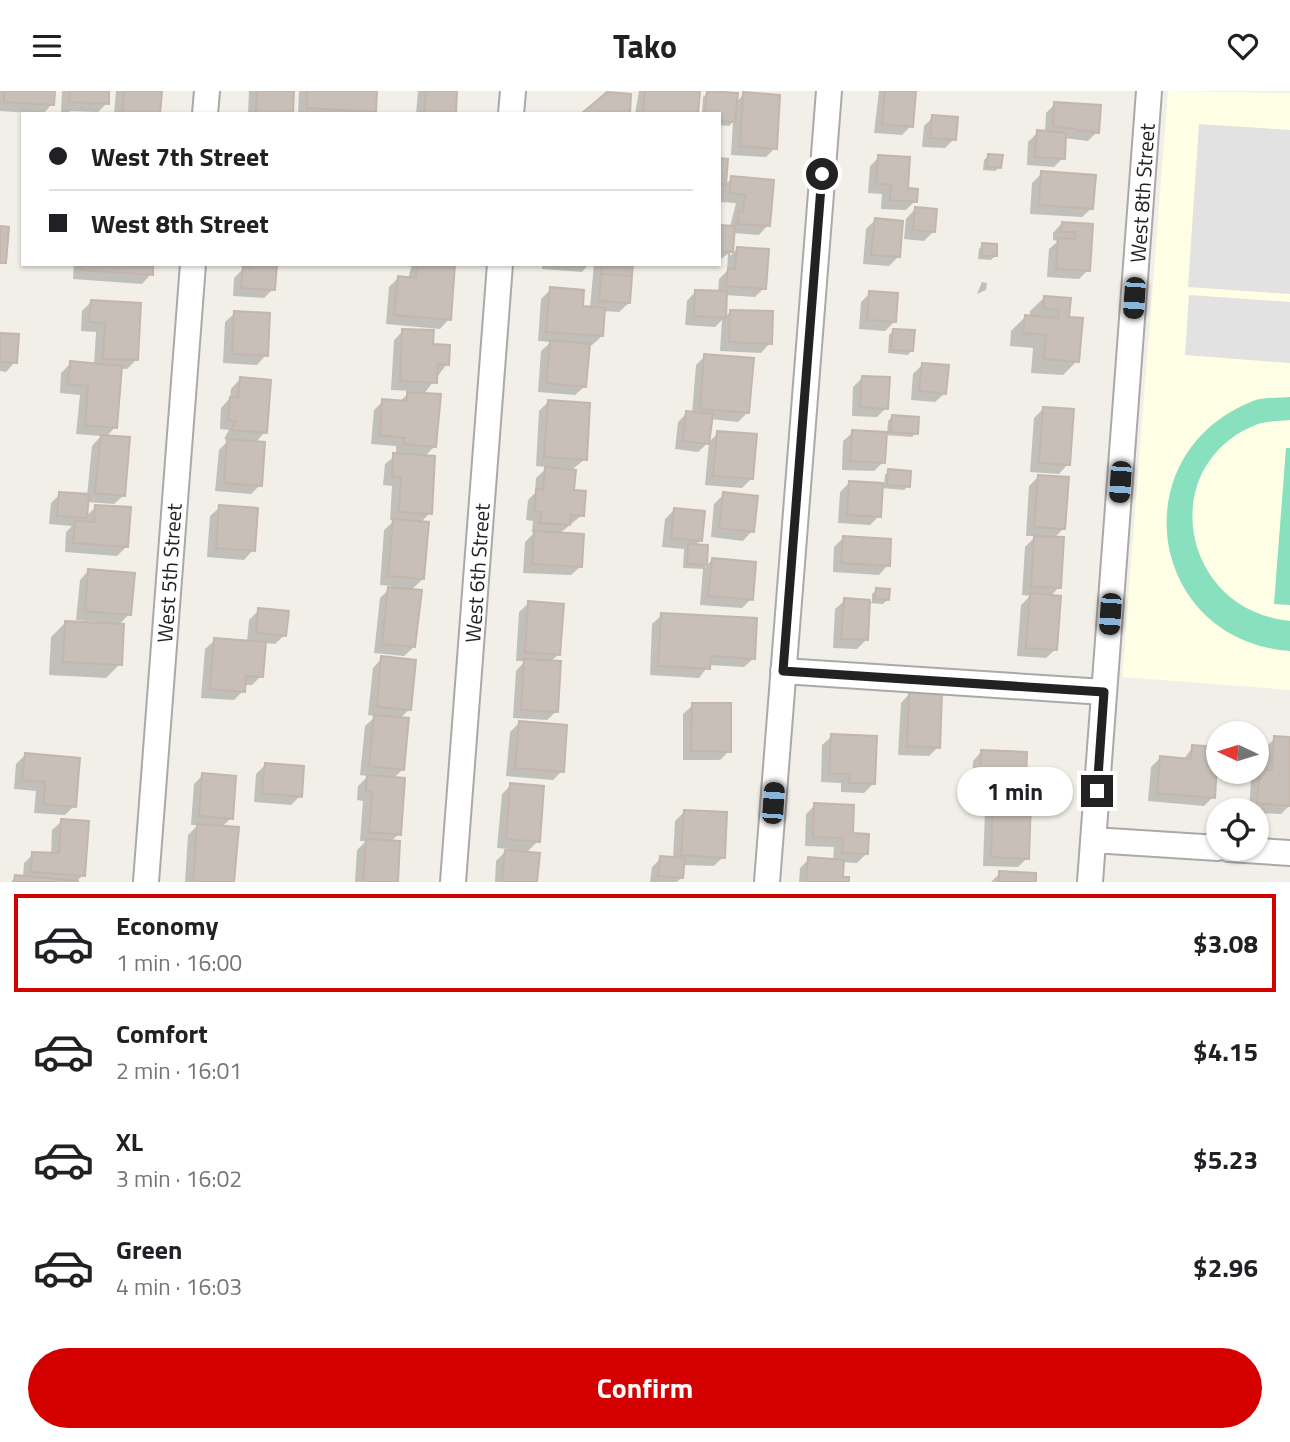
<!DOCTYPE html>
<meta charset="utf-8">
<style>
body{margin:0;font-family:"Titillium Web",sans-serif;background:#f2f2f2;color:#202124;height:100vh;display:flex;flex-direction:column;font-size:26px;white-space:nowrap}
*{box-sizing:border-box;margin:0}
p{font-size:23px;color:#757577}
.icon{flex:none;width:38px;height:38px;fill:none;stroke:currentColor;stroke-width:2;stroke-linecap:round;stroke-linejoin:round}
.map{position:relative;height:791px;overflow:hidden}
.details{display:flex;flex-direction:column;background:#fff;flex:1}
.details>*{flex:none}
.top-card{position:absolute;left:21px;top:21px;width:700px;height:154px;border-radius:0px;box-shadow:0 2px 5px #0004;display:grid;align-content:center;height:154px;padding:0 28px;background:#fff}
.needle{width:46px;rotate:274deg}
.buttons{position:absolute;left:1206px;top:630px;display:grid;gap:14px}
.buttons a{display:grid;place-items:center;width:63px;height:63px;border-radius:50%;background:#fff;box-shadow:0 2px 5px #0004;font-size:35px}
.end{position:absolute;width:32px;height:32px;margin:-16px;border:9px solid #222;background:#fff;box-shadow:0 0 0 4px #fff}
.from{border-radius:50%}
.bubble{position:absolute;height:49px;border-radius:24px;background:#fff;box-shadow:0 2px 5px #0004;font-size:23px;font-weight:700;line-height:49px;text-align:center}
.car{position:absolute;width:21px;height:42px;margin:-21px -10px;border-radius:9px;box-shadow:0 0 5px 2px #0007;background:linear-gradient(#222 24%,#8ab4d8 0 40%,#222 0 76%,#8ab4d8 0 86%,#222 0)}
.top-card b{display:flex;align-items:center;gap:24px;height:66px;font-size:26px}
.top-card b+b{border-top:2px solid #e0e0e0}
.top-card i{width:18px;height:18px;background:#202124}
ul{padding:12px 0 0;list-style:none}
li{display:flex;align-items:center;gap:21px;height:98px;margin:0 14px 10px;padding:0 14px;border:4px solid transparent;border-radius:0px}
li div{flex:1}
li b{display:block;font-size:26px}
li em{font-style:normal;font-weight:700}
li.selected{border-color:#d40000}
li>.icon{width:63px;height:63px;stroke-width:1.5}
.primary-button{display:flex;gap:14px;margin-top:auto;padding:14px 28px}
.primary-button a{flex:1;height:80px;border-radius:42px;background:#d40000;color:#fff;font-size:28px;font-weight:700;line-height:80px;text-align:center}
header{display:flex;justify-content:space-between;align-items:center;height:91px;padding:0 28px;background:#fff;font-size:32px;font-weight:700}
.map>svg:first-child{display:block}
</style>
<header><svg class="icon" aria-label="menu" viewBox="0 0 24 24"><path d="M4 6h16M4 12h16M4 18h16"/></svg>Tako<svg class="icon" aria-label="heart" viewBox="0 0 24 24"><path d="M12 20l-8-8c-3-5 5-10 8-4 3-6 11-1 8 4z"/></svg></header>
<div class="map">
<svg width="1290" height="791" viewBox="0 0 1290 791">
<rect width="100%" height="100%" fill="#f2efe9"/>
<path fill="#ffffe5" d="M1168,0L1290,2V599L1122,586Z"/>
<path fill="#88e0be" d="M1290,306V329C1280,330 1267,330 1258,333C1155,372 1179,519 1290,530V560C1147,549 1120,362 1253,310C1264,306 1279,307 1290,306Z
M1286,357H1290V514L1274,513Z"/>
<path fill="#e2e2e2" d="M1199,33L1290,39V203L1188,196Z
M1189,204L1290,211V272L1185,264Z"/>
<path fill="#0003" d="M0,0H53L52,13L43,23L0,20Z
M62,0H107V12L98,21L70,20V23H57L61,22Z
M116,0H160L158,23H114Z
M249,0H292L291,23H248Z
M299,0H375L374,20L371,23H298Z
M418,0H456L454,23H416Z
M639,0H699L697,23H635Z
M879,0H914L911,35L902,44L874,42Z
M708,2L735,12L744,3L775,57L766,66L731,64L733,31L729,35L719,34V23H702L703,6Z
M1055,13L1097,41L1088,50L1064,47L1063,67L1054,76L1027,74L1028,51L1038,41L1045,42L1046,22Z
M933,26L954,48L945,57L922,56L924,35Z
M988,65L1000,76L995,80L983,79L984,69Z
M879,66L915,110L906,119L881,118L882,103L868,102L870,75Z
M719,69L726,70L724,95L732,87L768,134L759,144L733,142L730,165L737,158L764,197L755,206L725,204L724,227L731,220L770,252L761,262L720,260L722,229L715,236L685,234L687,210L696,200L718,202L719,188L727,180L728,163L719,169V135L730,136L736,112L721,111Z
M1042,82L1092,117L1082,126L1030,123L1032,92Z
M915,118L934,140L924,150L904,148L906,128Z
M875,129L898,166L889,175L863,173L866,138Z
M1062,132L1091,134L1088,179L1079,188L1047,186L1049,158L1058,150L1053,149V142Z
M983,154L995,165L991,169L978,168L979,158Z
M74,173H152L151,183L142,193L73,188Z
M242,173H275L273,198L264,207L233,205L234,187L242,179Z
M412,173H454L449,228L440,238L386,233L389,196L398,187L408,188Z
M542,173H589L582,181L542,178Z
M594,173H631L629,212L619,221L603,220L602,245L592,254H588L585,295L575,304L538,301L541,260L551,251L538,250L541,208L551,198L581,217H590Z
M982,191L987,192L986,199L977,203Z
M870,202L894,231L885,240L859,238L861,211Z
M1045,206L1069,208L1067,228L1077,270L1063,284L1031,282L1033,257L1010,255L1011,240L1025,226H1030V220Z
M91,211L136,269L127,278H121L115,336L106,346L124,404L114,413L87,411L85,426L96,416L127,455L117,465L65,461L66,441L72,435L49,433L51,412L60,403L87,405L92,355L101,345L76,343L80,304L60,302L61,282L71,272L94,274L96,241L81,240L82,220Z
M235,222L266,264L257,274L223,272L225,231Z
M403,240L431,255L447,273L423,304L435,355L424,366L430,422L420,432L423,488L410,500L414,556L404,565L374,562L380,507L392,495L380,494L384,439L394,430L390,429L392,395L383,394L385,373L396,364V355L371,353L374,319L383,310L399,311L411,300L391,299L394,249Z
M893,240L912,259L908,264L888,262L889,244Z
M0,243L15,271L6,281L0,280Z
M705,265L748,321L738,331L711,328L708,352L718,342L751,388L742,397L705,394L709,351L698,361L675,358L678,331L687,322L692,323L696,274Z
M922,274L945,302L935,311L911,309L913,283Z
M863,286L886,317L877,326L852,325L853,296Z
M240,288L265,341L255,352L260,394L251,403L215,400L219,359L229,349L224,348L229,339L220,338L221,317L230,307L231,298Z
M548,311L585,368L574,377L572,401L582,424L559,443L581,475L571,484L523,482L525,451L535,441H532L533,430L526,429L528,409L535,402L536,387L548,376L536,375L539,320Z
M1043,318L1068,373L1059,383L1030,381L1034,327Z
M892,326L916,342L912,346L885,344L883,371L874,380L842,379L843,350L853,341L887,343L888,330Z
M889,380L908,395L904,399L881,397L879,425L870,434L838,432L840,401L849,392L884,394L885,384Z
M1038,386L1064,437L1053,448L1059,496L1050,506L1056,558L1046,567L1017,565L1021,514L1030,505L1022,504L1025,456L1036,445H1026L1029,395Z
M724,403L752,440L743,450L711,446L714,413Z
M220,416L253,459L244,469L207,466L210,425Z
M674,419L700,450L695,455L706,456L705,476L712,469L751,508L742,517L700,514L703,478L683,477L684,458L662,456L665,428Z
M843,447L888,474L879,484L833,481L834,456Z
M89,479L129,523L118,535L120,573L106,587L49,584L51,546L65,532L99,534V531L76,529L80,489Z
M876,499L888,508L883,513L869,512L866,549L857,558L833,557L835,518L845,509L872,511V503Z
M529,512L559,563L550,571L557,620L547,629L513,627L516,580L525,570H516L519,521Z
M259,519L285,544L275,553L264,552L261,585L252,594H244L243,600L234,609L201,607L205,558L215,549L247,551L249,529Z
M662,524L754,567L744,576L709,574L699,587L650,584L652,533Z
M382,567L410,618L399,628L403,678L393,688L399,743L390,751L396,791H355L357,759L366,750H360L363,710L357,709L358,695L368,685L360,684L365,635L376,625L368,624L373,577Z
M910,602L938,656L929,665L898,664L901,612Z
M693,614L729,660L720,669H683V623Z
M519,632L562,680L553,689L506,685L510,641Z
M832,645L873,693L864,702L841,701V692L821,691L822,654Z
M1275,647L1290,648V714L1281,723L1256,722L1249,719L1251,689L1264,680L1266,656Z
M1193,656L1213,706L1204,715L1148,710L1151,676L1160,667L1183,669Z
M982,660L1024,690L1015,699L972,698L973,670Z
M25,664L74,715L65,724L34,722L36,700L14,698L16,673Z
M266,673L300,705L291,714L254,711L256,683Z
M203,684L231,727L222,736L233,791H185L188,744L198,734H191L194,693Z
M511,694L538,750L526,762L535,791H495L496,770L508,758L497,757L502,703Z
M994,710L1027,767L1018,776L983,775L985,719Z
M815,714L867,762L857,772L842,771L841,788L847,791H799L800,777L809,768L833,770L834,756L805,755L806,723Z
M684,721L723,766L714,775L683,774L681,787L677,791H650L652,776L661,767L673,768L675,730Z
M62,730L83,784L76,791H11L16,786L23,787L24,772L33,763L51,764L52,739Z
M1000,782L1034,791H991Z"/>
<path fill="#c7bfb8" stroke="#c4b6ab" stroke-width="2" d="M4,0H55L54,14L4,11Z
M70,0H109V13L69,11Z
M124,0H162L160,23H122Z
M257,0H294L293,23H256Z
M307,0H377L376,21L307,17Z
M426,0H457L456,23H424Z
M645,0H700L698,23H643Z
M707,0L738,2L735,31L719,30V23H705Z
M885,0H916L913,36L882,33Z
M607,1L631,3L630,23H581Z
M743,1L780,4L777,58L740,55Z
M1054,11L1101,14L1099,42L1053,35Z
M932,24L958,26L956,49L930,47Z
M1037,39L1066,42L1065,68L1035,66Z
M988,63L1003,64L1001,77L987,76Z
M878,64L910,66L908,97L918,98L917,111L890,109L891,94L876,93Z
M719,67L728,68L726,94L719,93Z
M1041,80L1096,84L1093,118L1039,114Z
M731,85L774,89L770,135L738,133L739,120L743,121L745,104L730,102Z
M915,116L937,118L935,141L913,139Z
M875,127L903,130L900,166L871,164Z
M1062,131L1093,133L1090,180L1056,178L1058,147L1075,148L1076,141H1061Z
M719,134L735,135L733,161L719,160Z
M0,135L9,136L6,172H0Z
M982,152L997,153V165H982Z
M737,156L769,158L766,198L726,195L728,177L735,178Z
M82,173H153V184L82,179Z
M250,173H277L275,199L241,197L243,175L250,176Z
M417,173H455L451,229L394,224L398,185L416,187Z
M602,173H633L632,185L601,183Z
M601,183L632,185L630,212L599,210Z
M550,196L584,199L583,215L605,217L603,245L546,241Z
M695,199L727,200L726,227L694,225Z
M869,200L898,202L896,231L867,229Z
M1044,205L1071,207L1069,226L1083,227L1079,271L1044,268L1046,244L1023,242L1025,224L1058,227L1059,219L1043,217Z
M91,209L141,212L138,269L103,268L105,232L89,231Z
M730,219L773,220L772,253L729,251Z
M234,220L270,222L268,265L232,263Z
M402,238L434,239L433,253L450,254L449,274L438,273L437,292L400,290Z
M893,238L915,239L913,260L891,259Z
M0,242L19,243L17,272L0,271Z
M550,249L590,253L586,296L546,292Z
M704,263L754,267L749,322L700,318Z
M70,270L122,275L117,337L85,334L88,295L68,293Z
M922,272L949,274L946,303L919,300Z
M862,285L890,286L888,318L860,316Z
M240,286L271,289L267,342L231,339L236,330L228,329L230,306L238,307Z
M407,301L441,303L436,356L404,353L405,347L380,344L382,308L407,310Z
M548,309L590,312L587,369L544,366Z
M1043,316L1074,318L1070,374L1039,372Z
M686,320L713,323L709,353L683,350Z
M892,324L919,326L918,343L890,341Z
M852,339L887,341L885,372L850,370Z
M717,340L757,343L753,388L713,385Z
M101,344L130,346L125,405L95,402Z
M227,348L265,351L262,395L224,392Z
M393,362L435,365L432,423L399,421L401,386H392Z
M545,376L576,379L574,399L586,400L584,425L571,424L570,434L540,432L541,421H535L536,398L543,399Z
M888,378L911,380L910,396L887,394Z
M1038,384L1069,386L1065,438L1034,436Z
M849,390L883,392L881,426L847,424Z
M59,401L89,403L87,427L57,425Z
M723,401L758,405L754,441L719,437Z
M95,414L131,416L128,456L73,452L75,430L94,431Z
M219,414L258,417L255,460L216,457Z
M674,417L705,420L702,450L671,447Z
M393,428L429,431L424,488L388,485Z
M534,440L584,443L582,476L532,473Z
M843,445L891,448L890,475L841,472Z
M1034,445L1064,446L1061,497L1031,496Z
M688,453L708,454L707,474L687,473Z
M712,467L756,471L753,509L708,505Z
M88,478L135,482L131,524L85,520Z
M388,496L422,499L415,556L382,553Z
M876,497L890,498L889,509L875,508Z
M1030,502L1061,505L1057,559L1026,557Z
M844,507L870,509L868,549L841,548Z
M528,510L564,513L560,564L525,561Z
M258,517L289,520L286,545L256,542Z
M661,522L757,527L755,568L711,565L710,578L658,575Z
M65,530L124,533L122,574L63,571Z
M214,547L266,551L263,586L246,585L245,601L210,598Z
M381,565L416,569L411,619L377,616Z
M524,568L561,570L558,621L521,619Z
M909,601L942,602L940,657L907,655Z
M692,612H731V661L691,660Z
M374,624L409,627L404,679L369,675Z
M519,630L567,634L564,681L515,677Z
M831,643L877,645L875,693L849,692L850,683H829Z
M1274,645L1290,646V715L1257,712L1260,678L1272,679Z
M1192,654L1218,656L1215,707L1157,702L1160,665L1191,668Z
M981,659L1027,661L1026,691L980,689Z
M25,662L80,667L76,716L43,713L45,691L22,689Z
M265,672L304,675L302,706L262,702Z
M202,682L236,685L233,728L199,725Z
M367,684L405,687L401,744L369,741L372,701L366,700Z
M510,692L544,695L540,751L506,748Z
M993,708L1031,709L1029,768L991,766Z
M814,712L854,714L853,742L869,743L868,763L842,762L843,747L813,746Z
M684,719L727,721L725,767L681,764Z
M61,728L89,730L85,785L31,781L32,761L59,762Z
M197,733L239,736L234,791H193Z
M366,748L400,750L398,791H363Z
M505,759L540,762L537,791H502Z
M660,765L685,767L683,787L658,785Z
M808,766L844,769L843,786H849V791H806Z
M999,780L1036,782V791H999Z
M15,784L78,790V791H14Z"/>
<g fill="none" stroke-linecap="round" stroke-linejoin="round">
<g stroke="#a9a9a9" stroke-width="28">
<path id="minor" d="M205,23L207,0
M511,23L513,0
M783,580L1104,601
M1093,749L1218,757
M1229,758L1290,762
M146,791L193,173
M453,791L500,173
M767,791L829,0
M1090,791L1149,0"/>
</g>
<use href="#minor" stroke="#fff" stroke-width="24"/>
</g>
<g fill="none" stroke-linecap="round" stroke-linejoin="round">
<path stroke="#222" stroke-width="9" d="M822,83L783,580L1104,601L1097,700"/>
</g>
<g text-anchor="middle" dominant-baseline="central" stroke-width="5" stroke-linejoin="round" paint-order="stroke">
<g font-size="21" fill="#222" stroke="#fff">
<text transform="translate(1142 102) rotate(-86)">West 8th Street</text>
<text transform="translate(169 482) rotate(-86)">West 5th Street</text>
<text transform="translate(477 482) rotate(-86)">West 6th Street</text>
</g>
</g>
</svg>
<div class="buttons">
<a><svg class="needle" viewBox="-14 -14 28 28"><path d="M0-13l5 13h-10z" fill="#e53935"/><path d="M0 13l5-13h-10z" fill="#757577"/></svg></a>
<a><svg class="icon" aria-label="locate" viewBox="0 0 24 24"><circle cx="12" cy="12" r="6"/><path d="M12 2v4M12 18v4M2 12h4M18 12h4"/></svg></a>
</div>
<i class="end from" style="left:822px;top:83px"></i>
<i class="end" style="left:1097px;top:700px"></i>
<div class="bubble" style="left:957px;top:676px;width:116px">1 min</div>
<i class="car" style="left:1134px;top:207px;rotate:184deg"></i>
<i class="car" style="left:1120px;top:391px;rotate:184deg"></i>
<i class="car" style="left:1110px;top:523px;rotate:184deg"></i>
<i class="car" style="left:773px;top:712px;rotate:4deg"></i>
<div class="top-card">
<b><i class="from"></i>West 7th Street</b>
<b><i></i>West 8th Street</b>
</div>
</div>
<section class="details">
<ul>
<li class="selected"><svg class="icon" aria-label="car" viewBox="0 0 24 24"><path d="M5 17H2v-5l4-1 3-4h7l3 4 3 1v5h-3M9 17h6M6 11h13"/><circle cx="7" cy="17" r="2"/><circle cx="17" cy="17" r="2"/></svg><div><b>Economy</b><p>1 min · 16:00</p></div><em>$3.08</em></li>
<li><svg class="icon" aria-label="car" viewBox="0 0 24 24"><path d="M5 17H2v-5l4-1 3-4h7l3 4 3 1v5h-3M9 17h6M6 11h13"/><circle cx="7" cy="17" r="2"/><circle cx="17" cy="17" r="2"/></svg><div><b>Comfort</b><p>2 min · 16:01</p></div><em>$4.15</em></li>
<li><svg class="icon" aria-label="car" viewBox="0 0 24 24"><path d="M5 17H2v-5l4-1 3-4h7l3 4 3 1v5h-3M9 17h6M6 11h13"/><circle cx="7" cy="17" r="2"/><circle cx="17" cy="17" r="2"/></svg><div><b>XL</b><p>3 min · 16:02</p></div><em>$5.23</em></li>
<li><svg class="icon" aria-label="car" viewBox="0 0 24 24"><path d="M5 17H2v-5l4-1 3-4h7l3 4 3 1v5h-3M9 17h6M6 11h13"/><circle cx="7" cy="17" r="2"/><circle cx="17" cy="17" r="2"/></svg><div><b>Green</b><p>4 min · 16:03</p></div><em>$2.96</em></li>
</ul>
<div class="primary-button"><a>Confirm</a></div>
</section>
